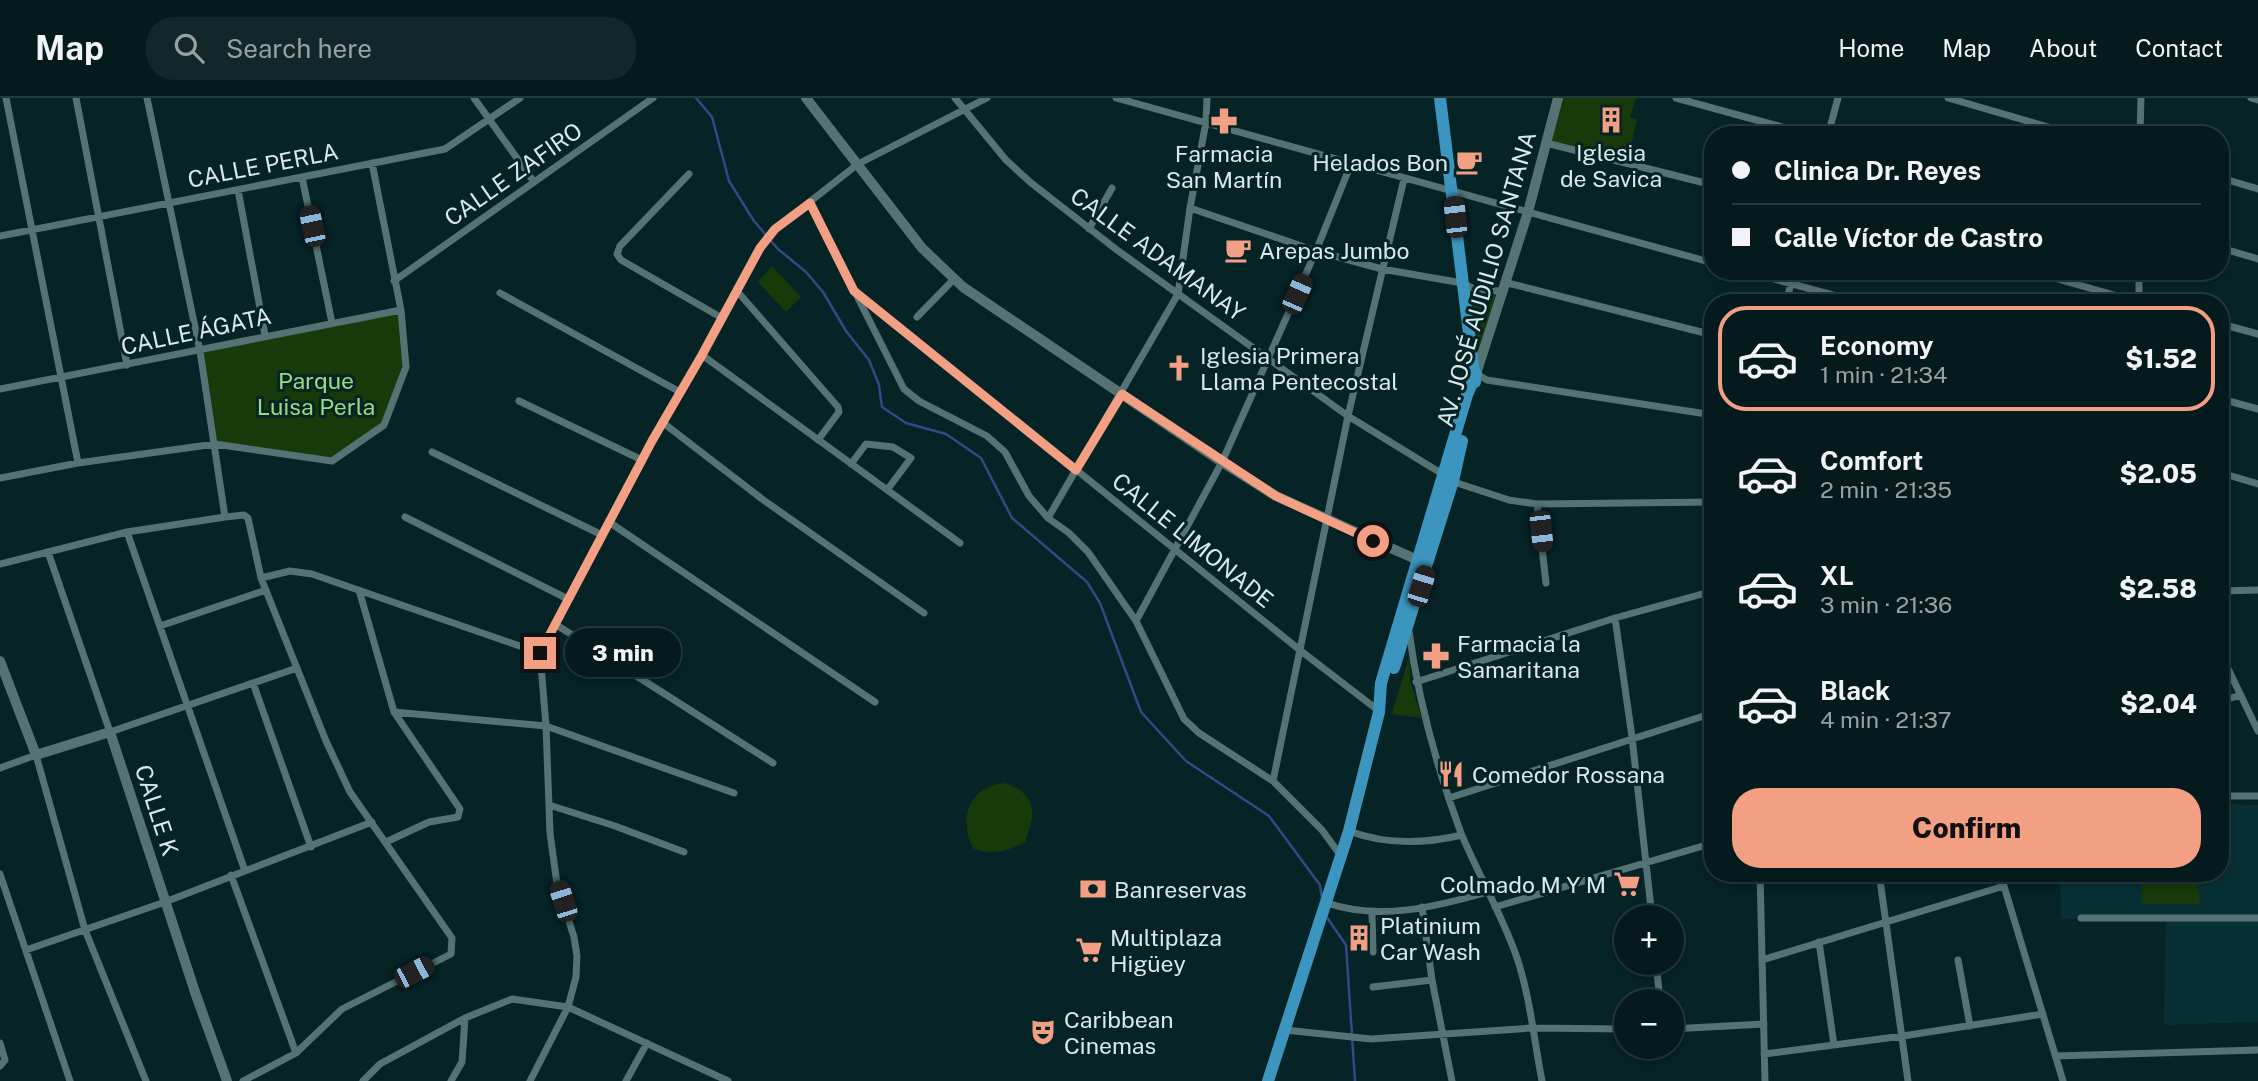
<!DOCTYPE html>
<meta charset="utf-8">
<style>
body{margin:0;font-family:"Public Sans",sans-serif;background:#122729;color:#f1f3f6;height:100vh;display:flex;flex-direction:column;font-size:26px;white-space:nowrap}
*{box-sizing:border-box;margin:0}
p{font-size:23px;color:#97a1a3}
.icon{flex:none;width:38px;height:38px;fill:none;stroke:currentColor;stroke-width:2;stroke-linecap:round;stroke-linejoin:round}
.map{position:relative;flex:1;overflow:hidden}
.sheet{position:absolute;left:1704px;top:196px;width:525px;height:588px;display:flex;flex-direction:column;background:#041a1c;border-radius:28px;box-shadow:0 4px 10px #0003,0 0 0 2px #25383b}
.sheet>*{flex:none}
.hud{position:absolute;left:1704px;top:28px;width:525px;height:154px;border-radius:28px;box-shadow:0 4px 10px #0003,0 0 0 2px #25383b;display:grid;align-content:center;height:154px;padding:0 28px;background:#041a1c}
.buttons{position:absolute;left:1614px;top:807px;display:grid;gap:14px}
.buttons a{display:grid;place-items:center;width:70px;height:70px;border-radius:50%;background:#041a1c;box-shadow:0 4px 10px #0003,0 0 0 2px #25383b;font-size:35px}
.end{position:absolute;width:32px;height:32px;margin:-16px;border:9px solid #f39f84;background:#111;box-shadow:0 0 0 4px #111}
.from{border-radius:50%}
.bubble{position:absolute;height:49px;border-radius:24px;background:#041a1c;box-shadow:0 4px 10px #0003,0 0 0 2px #25383b;font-size:23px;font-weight:800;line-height:49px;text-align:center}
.car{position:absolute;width:21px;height:42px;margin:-21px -10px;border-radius:9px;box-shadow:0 0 5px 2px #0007;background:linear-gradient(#222 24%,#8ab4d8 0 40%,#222 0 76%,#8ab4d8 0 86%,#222 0)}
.hud b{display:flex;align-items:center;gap:24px;height:66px;font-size:26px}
.hud b+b{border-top:2px solid #25383b}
.hud i{width:18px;height:18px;background:#f1f3f6}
ul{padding:12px 0 0;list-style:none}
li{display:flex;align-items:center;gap:21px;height:105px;margin:0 14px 10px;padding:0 14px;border:4px solid transparent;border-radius:28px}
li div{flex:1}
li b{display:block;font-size:26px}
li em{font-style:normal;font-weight:800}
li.active{border-color:#f39f84}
li>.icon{width:63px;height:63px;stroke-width:1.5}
.cta{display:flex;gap:14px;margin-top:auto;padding:14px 28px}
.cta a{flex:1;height:80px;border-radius:28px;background:#f39f84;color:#111;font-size:28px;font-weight:800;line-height:80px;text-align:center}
header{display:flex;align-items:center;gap:42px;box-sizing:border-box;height:98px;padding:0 35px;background:#041a1c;border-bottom:2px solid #25383b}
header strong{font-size:33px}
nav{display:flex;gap:38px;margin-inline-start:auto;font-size:24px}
.search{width:490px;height:63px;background:#122729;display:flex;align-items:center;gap:18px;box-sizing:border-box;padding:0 24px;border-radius:28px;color:#97a1a3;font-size:26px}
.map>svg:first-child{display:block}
</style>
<header>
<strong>Map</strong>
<div class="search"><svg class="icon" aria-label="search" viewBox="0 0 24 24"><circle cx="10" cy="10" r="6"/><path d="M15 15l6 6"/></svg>Search here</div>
<nav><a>Home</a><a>Map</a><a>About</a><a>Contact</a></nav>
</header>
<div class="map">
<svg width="2258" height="983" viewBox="0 0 2258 983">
<rect width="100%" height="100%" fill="#062325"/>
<path fill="#073034" d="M2221,706L2258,707V924L2164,927L2166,820L2061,821L2060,775H2221Z"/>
<path fill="#183909" d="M1558,0H1636L1630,19L1637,22L1627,65L1546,45Z
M772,168L801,199L786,214L758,184Z
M1465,187L1470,190L1503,193L1476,276Z
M401,212L406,269L384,327L332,363L215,346L200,253Z
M1409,558L1411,586L1422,620L1392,616Z
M1005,685C1039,697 1035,717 1025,744C1007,754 993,757 974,751C961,731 964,699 989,689C994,686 1000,686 1005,685Z
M2142,776L2197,777L2200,806H2142Z"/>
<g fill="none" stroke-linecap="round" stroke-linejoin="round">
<path stroke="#364686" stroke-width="2.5" d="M696,0L712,19L729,83L754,123L778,151L806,174L823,194L846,233L869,262L879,287L882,309L906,325L946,336L981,360L1012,420L1087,484L1100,505L1141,614L1186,663L1269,718L1320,787L1322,801
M1326,818L1346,847L1355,983"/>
<path stroke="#557275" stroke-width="7" d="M6,0L78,365
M76,0L127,267
M147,0L200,253L225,419L244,417L248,420L261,480L326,643L350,694L452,840L451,856L342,911L296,955L243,983
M474,0L534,84
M955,0L1006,62L1030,84L1117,152L1348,318L1457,385L1509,402L1537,406L1713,404
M1116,0L1713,165
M1676,0L1811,37
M1948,0L2076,37
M2251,0L2258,2
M1828,37L1838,0
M2140,37L2141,0
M1546,45L1713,87
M689,76L620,148L617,156L621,162L722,220
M302,79L332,225
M2221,80L2258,91
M238,92L265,237
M810,105L904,291L919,303L987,338L1005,354L1029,398L1048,420L1069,435L1088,454L1136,523L1184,621L1199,635L1273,683L1322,732L1341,758
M1190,110L1316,153L1382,171L1462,185L1476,192L1503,193
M1089,131L1112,90
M0,138L445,51L520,0
M2221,150L2258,161
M1745,173L1862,205
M2030,173L2142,205
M2139,173V205
M394,183L653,0
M1504,184L1713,237
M737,193L838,309L839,314L818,342
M500,195L680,294
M858,196L1301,553L1379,613
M1786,205L1794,173
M917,219L954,181
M2221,226L2258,236
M702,257L960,445
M1476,276L1487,282L1713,317
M0,291L401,212
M2221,301L2258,311
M519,303L642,362
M662,324L762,401L924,515
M432,354L602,437
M851,366L866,346L893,349L911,360L887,392
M2221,375L2258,386
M0,380L78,365L215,346L332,363L384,327L406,269L401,212L372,65
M1537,406L1546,485
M405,419L568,501
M1048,420L1178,196L1190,110L1206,24L1207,0
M609,424L875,604
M127,434L245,773
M48,454L110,634L297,570
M0,466L127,434L225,419
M261,480L290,473L312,476L540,555
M359,492L394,614L460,711L458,719L429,724L386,744
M2221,493L2258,492
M1615,520L1632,639L1652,819
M1136,523L1222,364L1316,153L1351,66
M555,526L773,665
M160,528L266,492
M1409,533C1418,601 1437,670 1461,735C1478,776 1501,815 1516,857C1530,897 1534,942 1542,983
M2221,556L2258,633
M1416,584L1615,520L1713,493
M253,585L311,749
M2221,603L2241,597
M394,614L546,628L734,695
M0,670L36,657L85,832L146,983
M1273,683L1348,318L1404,81
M2221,698H2258
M1449,700L1713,615
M549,707L615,728L684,754
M1349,733C1386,747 1424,746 1462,737
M1760,775L1765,983
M1879,775L1908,983
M2000,775L2063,983
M0,776L70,983
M231,777L296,955
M1327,805C1380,823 1435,809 1488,794
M1422,809L1432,882L1452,983
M1495,809L1713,745
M1372,815L1373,854
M2081,820H2258
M1819,844L1834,947
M26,852L165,804L372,724
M1762,862L2004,788
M1958,862L1970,928
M1656,864L1660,903
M1373,889L1432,882
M1671,931L1764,926
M1285,932L1371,941L1532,930L1626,931
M0,945L5,962L0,968
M1764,956L1903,938L2043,916
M2056,958L2258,952
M363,983L380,966L465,920L512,901L568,909L728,983
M451,983L462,964L465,920
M530,983L568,909L576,879L577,858L574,839L557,786L550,735L546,628L540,555L662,324L702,257L760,151L775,131L858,66L987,0
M626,983L647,945"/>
<path stroke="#557275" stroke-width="10" d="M806,0L922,150L963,189L1222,364L1276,398L1424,465
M1476,276L1528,114L1558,0
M0,563L36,657L110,634L196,897L227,983"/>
<path stroke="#3c95be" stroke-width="12" d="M1440,0L1475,284
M1394,570L1453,383L1462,343
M1268,983L1349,733L1379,614L1381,585L1467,297L1476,276"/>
</g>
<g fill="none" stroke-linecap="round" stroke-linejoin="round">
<path stroke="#f39f84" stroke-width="9" d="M540,555L652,343L702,257L760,150L775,131L810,105L854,193L1076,372L1122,296L1276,398L1373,443"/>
</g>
<defs>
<g id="building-bare" transform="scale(2.1)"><path d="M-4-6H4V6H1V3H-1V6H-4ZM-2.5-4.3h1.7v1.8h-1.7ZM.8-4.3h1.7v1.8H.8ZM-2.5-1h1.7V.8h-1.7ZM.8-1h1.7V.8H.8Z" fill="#f39f84" stroke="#062325" stroke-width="2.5" paint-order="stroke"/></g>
<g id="pharmacy-bare" transform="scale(2.1)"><path d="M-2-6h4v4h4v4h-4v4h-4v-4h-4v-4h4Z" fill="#f39f84" stroke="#062325" stroke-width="2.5" paint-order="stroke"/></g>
<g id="cafe-bare" transform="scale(2.1)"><path d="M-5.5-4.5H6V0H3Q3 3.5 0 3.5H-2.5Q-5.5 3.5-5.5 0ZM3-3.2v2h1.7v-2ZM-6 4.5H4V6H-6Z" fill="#f39f84" stroke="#062325" stroke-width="2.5" paint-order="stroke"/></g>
<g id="church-bare" transform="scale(2.1)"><path d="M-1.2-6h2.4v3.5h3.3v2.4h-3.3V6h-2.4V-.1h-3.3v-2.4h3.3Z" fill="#f39f84" stroke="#062325" stroke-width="2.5" paint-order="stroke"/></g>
<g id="restaurant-bare" transform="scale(2.1)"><path d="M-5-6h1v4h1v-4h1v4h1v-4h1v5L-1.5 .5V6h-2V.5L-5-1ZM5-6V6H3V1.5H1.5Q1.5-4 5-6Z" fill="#f39f84" stroke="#062325" stroke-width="2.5" paint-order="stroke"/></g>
<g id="supermarket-bare" transform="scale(2.1)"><path d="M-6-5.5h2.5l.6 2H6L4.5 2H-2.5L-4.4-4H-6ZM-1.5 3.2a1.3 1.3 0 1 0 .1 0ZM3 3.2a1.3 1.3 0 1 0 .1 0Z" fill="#f39f84" stroke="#062325" stroke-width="2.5" paint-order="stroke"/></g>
<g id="bank-bare" transform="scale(2.1)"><path d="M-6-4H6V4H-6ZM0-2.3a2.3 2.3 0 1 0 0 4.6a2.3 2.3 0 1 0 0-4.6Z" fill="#f39f84" stroke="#062325" stroke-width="2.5" paint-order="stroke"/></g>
<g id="theatre-bare" transform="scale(2.1)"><path d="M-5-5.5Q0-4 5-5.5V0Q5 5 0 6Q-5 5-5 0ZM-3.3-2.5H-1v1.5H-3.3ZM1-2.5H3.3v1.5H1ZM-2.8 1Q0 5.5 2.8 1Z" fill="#f39f84" stroke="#062325" stroke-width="2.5" paint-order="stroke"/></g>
</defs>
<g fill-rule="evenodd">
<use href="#building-bare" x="1611" y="22"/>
<use href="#pharmacy-bare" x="1224" y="23"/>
<use href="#cafe-bare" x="1469" y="64"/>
<use href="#cafe-bare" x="1238" y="152"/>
<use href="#church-bare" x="1179" y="270"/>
<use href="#pharmacy-bare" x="1436" y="558"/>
<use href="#restaurant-bare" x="1451" y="676"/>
<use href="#supermarket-bare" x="1627" y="786"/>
<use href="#bank-bare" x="1093" y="791"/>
<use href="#building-bare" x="1359" y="840"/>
<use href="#supermarket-bare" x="1089" y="852"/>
<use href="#theatre-bare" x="1043" y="934"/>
</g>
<g text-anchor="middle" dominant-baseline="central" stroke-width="6" stroke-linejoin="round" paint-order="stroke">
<g font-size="23" fill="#d9e9eb" stroke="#062325" text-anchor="start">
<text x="1611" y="54" text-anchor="middle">Iglesia<tspan x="1611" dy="26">de Savica</tspan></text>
<text x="1224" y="55" text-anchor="middle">Farmacia<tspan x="1224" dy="26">San Martín</tspan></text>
<text x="1448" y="64" text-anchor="end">Helados Bon</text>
<text x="1259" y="152">Arepas Jumbo</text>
<text x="1200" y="257">Iglesia Primera<tspan x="1200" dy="26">Llama Pentecostal</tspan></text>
<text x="1457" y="545">Farmacia la<tspan x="1457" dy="26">Samaritana</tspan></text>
<text x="1472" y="676">Comedor Rossana</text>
<text x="1606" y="786" text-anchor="end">Colmado M Y M</text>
<text x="1114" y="791">Banreservas</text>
<text x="1380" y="827">Platinium<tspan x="1380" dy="26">Car Wash</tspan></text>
<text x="1110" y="839">Multiplaza<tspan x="1110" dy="26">Higüey</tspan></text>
<text x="1064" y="921">Caribbean<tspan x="1064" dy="26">Cinemas</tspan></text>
</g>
<g font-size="23" fill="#d9e9eb" stroke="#062325">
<text transform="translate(263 67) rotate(-11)">CALLE PERLA</text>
<text transform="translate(513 76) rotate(-35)">CALLE ZAFIRO</text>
<text transform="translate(1158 156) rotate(36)">CALLE ADAMANAY</text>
<text transform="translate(1486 181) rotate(-74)">AV. JOSÉ AUDILIO SANTANA</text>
<text transform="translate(196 233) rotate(-12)">CALLE ÁGATA</text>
<text transform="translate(1193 442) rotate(39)">CALLE LIMONADE</text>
<text transform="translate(157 712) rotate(72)">CALLE K</text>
</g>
<g font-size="23" fill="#9adc81" stroke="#062325">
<text x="316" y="282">Parque<tspan x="316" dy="26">Luisa Perla</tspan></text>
</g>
</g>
</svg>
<div class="buttons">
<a>+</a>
<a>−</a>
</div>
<i class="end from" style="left:1373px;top:443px"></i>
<i class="end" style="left:540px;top:555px"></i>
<div class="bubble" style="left:565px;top:530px;width:116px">3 min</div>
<i class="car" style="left:1455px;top:119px;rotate:354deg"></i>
<i class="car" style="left:312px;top:128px;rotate:348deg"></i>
<i class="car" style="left:1297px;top:196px;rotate:24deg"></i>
<i class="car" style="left:1541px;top:433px;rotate:174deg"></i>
<i class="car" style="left:1421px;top:488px;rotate:17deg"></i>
<i class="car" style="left:563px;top:803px;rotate:342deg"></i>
<i class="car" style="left:414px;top:874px;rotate:63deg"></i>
<div class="hud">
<b><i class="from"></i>Clinica Dr. Reyes</b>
<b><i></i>Calle Víctor de Castro</b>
</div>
<section class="sheet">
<ul>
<li class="active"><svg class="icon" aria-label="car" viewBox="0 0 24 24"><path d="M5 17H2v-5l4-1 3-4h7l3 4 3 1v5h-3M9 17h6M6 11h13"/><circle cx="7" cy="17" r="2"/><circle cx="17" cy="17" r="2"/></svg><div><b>Economy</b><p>1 min · 21:34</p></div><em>$1.52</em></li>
<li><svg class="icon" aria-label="car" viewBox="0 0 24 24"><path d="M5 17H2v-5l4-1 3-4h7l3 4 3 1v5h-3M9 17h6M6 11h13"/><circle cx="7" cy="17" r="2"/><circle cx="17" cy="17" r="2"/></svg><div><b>Comfort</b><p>2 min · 21:35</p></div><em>$2.05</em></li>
<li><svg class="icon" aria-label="car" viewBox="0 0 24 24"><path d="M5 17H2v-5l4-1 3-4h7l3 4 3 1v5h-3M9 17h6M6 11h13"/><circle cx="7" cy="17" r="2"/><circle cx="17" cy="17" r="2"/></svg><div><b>XL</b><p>3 min · 21:36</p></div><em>$2.58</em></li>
<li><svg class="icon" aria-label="car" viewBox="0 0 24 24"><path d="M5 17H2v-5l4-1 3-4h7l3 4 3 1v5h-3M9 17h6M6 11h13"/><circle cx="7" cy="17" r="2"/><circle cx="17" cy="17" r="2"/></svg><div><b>Black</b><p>4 min · 21:37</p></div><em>$2.04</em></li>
</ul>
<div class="cta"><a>Confirm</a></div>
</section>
</div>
